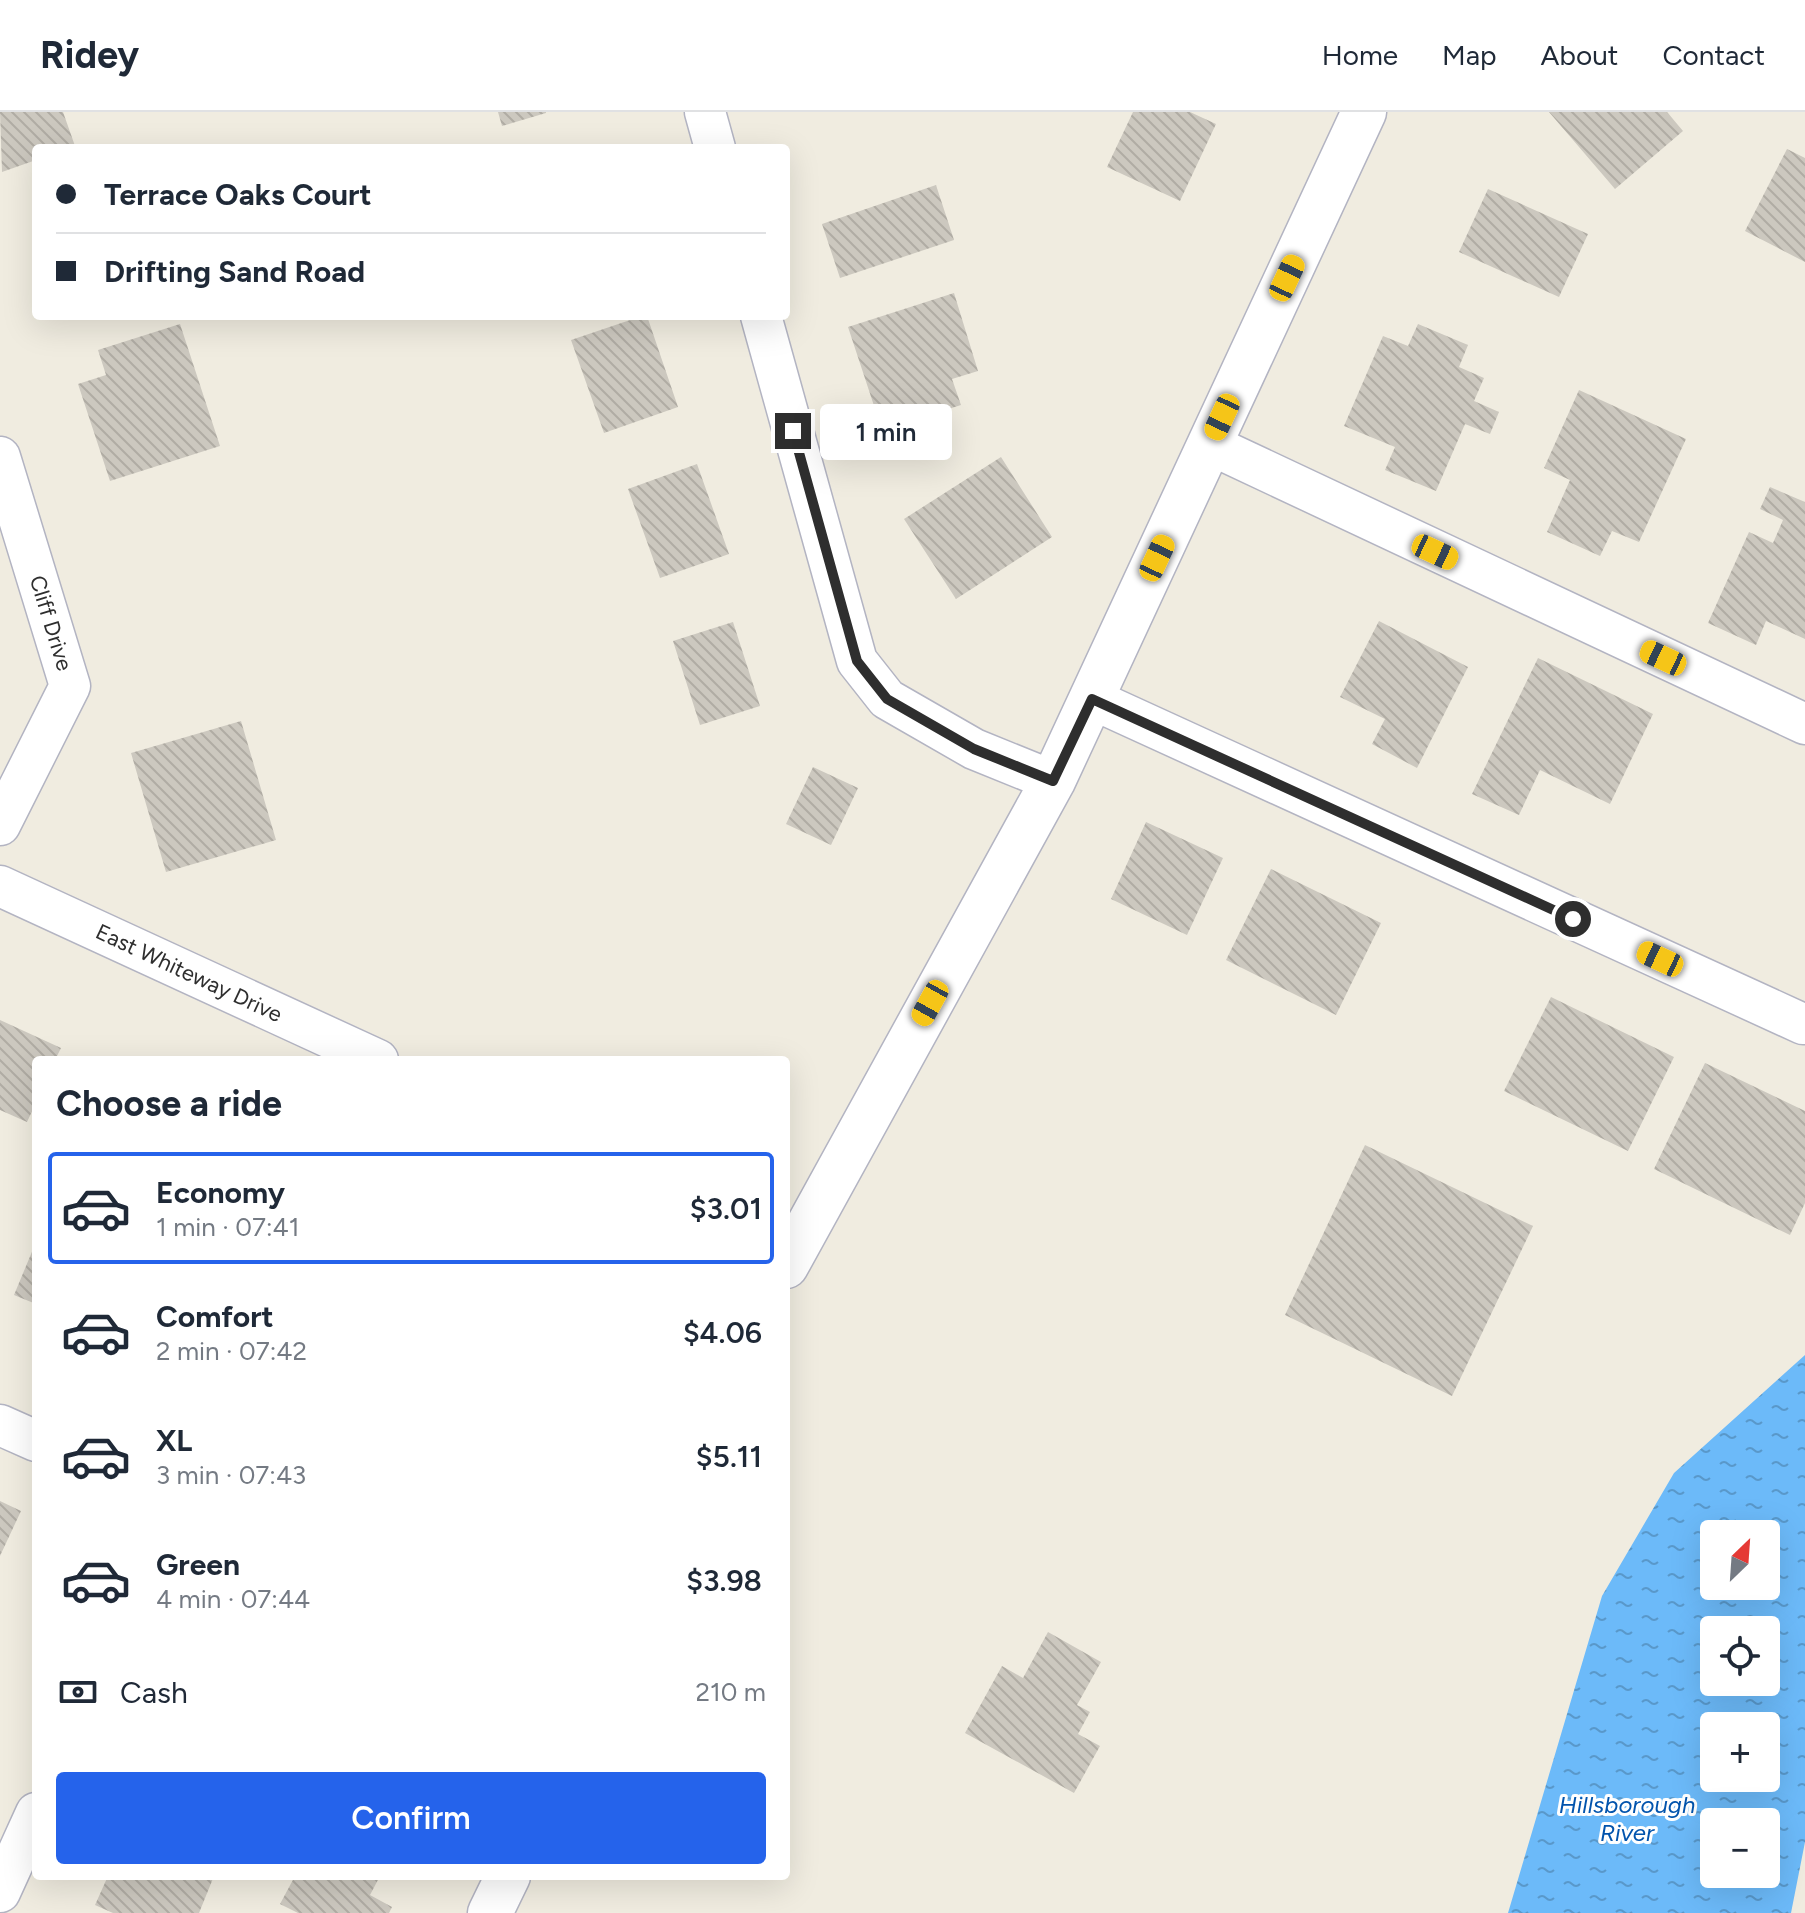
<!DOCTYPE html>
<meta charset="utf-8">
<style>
body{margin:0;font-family:Figtree,sans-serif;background:#f2f2f3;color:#1f2937;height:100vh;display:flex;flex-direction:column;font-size:30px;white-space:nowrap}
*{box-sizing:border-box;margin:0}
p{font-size:26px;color:#747a83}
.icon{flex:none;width:44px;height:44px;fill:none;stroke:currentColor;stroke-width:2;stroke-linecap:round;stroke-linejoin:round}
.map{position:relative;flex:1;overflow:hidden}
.drawer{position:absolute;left:32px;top:944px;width:758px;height:824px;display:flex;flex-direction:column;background:#fff;border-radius:8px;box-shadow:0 8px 32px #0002}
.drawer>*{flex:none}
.banner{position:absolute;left:32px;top:32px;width:758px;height:176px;border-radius:8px;box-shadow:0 8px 32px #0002;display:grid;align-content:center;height:176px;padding:0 24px;background:#fff}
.needle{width:52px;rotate:25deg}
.fabs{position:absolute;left:1700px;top:1408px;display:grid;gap:16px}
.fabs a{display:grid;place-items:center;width:80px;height:80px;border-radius:8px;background:#fff;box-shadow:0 8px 32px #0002;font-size:40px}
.end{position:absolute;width:36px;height:36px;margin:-18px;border:10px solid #2e2e2e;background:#fff;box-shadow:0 0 0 4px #fff}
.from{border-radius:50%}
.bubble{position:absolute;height:56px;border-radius:8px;background:#fff;box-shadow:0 8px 32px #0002;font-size:26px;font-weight:600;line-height:56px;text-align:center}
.car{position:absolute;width:24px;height:48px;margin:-24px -12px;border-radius:10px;box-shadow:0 0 6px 2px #0007;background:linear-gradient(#f5c518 24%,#345 0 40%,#f5c518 0 76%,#345 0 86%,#f5c518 0)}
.banner b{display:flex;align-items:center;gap:28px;height:76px;font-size:30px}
.banner b+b{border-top:2px solid #e0e1e3}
.banner i{width:20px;height:20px;background:#1f2937}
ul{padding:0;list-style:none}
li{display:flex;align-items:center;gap:24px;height:112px;margin:0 16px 12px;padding:0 8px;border:4px solid transparent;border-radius:8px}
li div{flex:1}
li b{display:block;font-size:30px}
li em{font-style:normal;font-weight:600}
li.current{border-color:#2563eb}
li>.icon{width:72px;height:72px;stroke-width:1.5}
h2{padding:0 24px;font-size:36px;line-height:96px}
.pay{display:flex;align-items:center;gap:20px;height:88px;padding:0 24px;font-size:30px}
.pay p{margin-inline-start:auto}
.cta{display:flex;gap:16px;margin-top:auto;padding:16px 24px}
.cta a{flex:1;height:92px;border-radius:8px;background:#2563eb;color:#fff;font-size:32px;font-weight:600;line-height:92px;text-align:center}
header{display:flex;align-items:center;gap:48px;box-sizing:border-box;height:112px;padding:0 40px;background:#fff;border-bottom:2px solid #e0e1e3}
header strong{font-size:38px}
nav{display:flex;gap:44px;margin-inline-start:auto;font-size:28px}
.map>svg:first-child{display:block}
</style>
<header>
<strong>Ridey</strong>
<nav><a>Home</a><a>Map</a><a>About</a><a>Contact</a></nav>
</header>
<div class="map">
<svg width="1805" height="1801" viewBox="0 0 1805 1801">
<defs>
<pattern id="water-ripples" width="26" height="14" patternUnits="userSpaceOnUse" patternTransform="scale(2)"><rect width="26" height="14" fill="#6cbaf9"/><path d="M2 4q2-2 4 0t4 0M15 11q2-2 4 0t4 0" fill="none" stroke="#5998ca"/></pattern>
<pattern id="building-back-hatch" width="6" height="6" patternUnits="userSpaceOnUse" patternTransform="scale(2)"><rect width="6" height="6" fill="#ccc8bf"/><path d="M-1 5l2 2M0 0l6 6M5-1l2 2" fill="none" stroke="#b0aca4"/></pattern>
</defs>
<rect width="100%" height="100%" fill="#f0ece0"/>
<path fill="url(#water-ripples)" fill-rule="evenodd" d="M1805,1243V1730L1791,1801H1508L1602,1484L1674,1361ZM1714,1422H1766V1474H1714ZM1714,1518H1766V1570H1714ZM1714,1614H1766V1666H1714ZM1714,1710H1766V1762H1714Z"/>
<path fill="url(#building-back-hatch)" d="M0,0H63L75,34L36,36V48L2,60Z
M498,0H546V1L502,14Z
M1133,0H1190L1216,12L1180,89L1107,55Z
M1549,0H1667L1683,19L1615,77Z
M1787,37L1805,46V150L1745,119Z
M936,73L954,128L840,166L822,112Z
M1488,77L1588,122L1559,185L1459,140Z
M954,181L978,259L952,267L961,293L882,318L848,215Z
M642,204H647L678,295L604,321L571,228Z
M180,212L220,334L110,369L78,272L106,263L98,238Z
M1418,212L1468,233L1459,255L1484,266L1474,289L1499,300L1490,322L1465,312L1436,379L1385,358L1395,335L1344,314L1383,224L1408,234Z
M1579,278L1686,327L1639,430L1612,419L1600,444L1547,420L1570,368L1544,356Z
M1001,345L1052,425L956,487L904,407Z
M697,352L729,442L660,466L628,377Z
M1770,375L1805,390V527L1766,509L1756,533L1708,511L1749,420L1773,431L1783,408L1760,397Z
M1379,509L1468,555L1417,656L1372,632L1385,607L1340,585Z
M733,510L760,594L700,613L673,529Z
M1538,546L1653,602L1610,692L1540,658L1519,703L1472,682Z
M241,609L276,728L166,760L131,641Z
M813,655L858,676L831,733L786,712Z
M1146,710L1223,746L1187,823L1111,787Z
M1271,757L1381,811L1336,903L1226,848Z
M1551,885L1674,945L1628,1039L1504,979Z
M0,908L61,936L55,948H36V991L27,1010L0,998Z
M1705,951L1805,999V1091L1790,1123L1654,1057Z
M1365,1033L1533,1114L1452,1284L1285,1203Z
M36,1130V1192L14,1183Z
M0,1389L21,1399L0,1444Z
M1048,1520L1101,1550L1077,1593L1090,1600L1078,1622L1100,1634L1074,1681L965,1621L1002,1554L1023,1566Z
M108,1764H214L199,1801H113L95,1793Z
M295,1764H380L370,1783L392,1795L389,1801H298L280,1792Z"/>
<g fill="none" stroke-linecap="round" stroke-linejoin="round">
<g stroke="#b3b4c2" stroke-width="43">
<path id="minor" d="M705,0L715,36
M761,204L857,549L887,587L974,637L1053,669
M1209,332L1805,612
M0,345L70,574L0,713
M1092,587L1803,912L1805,911
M0,774L378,948
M0,1313L36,1329
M0,1780L36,1701"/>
</g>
<g stroke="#b3b4c2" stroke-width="47">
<path id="tertiary" d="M786,1154L1053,669L1364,0
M490,1801L508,1764"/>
</g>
<use href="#minor" stroke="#fff" stroke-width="40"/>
<use href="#tertiary" stroke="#fff" stroke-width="44"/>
</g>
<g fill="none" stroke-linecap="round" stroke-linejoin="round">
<path stroke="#2e2e2e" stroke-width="10" d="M793,319L857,549L887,587L974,637L1053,669L1092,587L1573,807"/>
</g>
<g text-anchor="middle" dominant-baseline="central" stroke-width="6" stroke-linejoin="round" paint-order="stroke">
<g font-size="22" fill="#2e2e2e" stroke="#fff">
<text transform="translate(51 511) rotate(73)">Cliff Drive</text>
<text transform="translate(189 861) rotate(25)">East Whiteway Drive</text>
</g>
<g font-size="24" font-style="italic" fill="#0254ad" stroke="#fff">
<text x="1627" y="1692">Hillsborough<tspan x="1627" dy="28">River</tspan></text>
</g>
</g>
</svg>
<div class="fabs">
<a><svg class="needle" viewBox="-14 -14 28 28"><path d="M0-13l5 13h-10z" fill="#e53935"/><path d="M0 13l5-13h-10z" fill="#747a83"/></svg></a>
<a><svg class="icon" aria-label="locate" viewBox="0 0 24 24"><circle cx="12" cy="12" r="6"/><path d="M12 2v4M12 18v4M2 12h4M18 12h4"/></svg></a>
<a>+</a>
<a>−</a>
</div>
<i class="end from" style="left:1573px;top:807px"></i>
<i class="end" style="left:793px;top:319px"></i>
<div class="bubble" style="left:820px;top:292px;width:132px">1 min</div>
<i class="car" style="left:1287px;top:166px;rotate:25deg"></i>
<i class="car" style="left:1222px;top:305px;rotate:205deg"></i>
<i class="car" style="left:1435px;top:440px;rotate:115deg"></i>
<i class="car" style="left:1157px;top:446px;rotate:25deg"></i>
<i class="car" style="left:1663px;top:546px;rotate:295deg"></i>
<i class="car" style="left:1660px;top:847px;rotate:295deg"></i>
<i class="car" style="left:930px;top:891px;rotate:209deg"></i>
<div class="banner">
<b><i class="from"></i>Terrace Oaks Court</b>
<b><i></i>Drifting Sand Road</b>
</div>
<section class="drawer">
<h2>Choose a ride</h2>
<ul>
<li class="current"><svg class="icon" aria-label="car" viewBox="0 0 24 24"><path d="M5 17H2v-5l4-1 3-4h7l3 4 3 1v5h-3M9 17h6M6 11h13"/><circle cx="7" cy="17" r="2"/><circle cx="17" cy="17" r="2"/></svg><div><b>Economy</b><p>1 min · 07:41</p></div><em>$3.01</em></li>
<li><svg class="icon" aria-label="car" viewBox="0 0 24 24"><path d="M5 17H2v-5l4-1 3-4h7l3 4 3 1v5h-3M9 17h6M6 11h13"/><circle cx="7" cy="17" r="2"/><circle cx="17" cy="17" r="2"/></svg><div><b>Comfort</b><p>2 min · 07:42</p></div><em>$4.06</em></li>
<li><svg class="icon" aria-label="car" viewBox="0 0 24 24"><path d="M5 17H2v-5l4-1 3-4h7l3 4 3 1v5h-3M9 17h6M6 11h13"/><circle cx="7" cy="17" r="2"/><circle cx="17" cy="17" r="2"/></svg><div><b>XL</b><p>3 min · 07:43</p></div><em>$5.11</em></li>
<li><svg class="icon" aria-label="car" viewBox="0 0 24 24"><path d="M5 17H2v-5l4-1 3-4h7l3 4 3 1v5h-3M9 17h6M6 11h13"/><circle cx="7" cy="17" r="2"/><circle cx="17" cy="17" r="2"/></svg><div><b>Green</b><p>4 min · 07:44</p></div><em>$3.98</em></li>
</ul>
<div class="pay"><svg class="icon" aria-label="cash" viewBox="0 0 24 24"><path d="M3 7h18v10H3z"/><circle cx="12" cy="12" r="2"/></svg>Cash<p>210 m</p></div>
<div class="cta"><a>Confirm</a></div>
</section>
</div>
